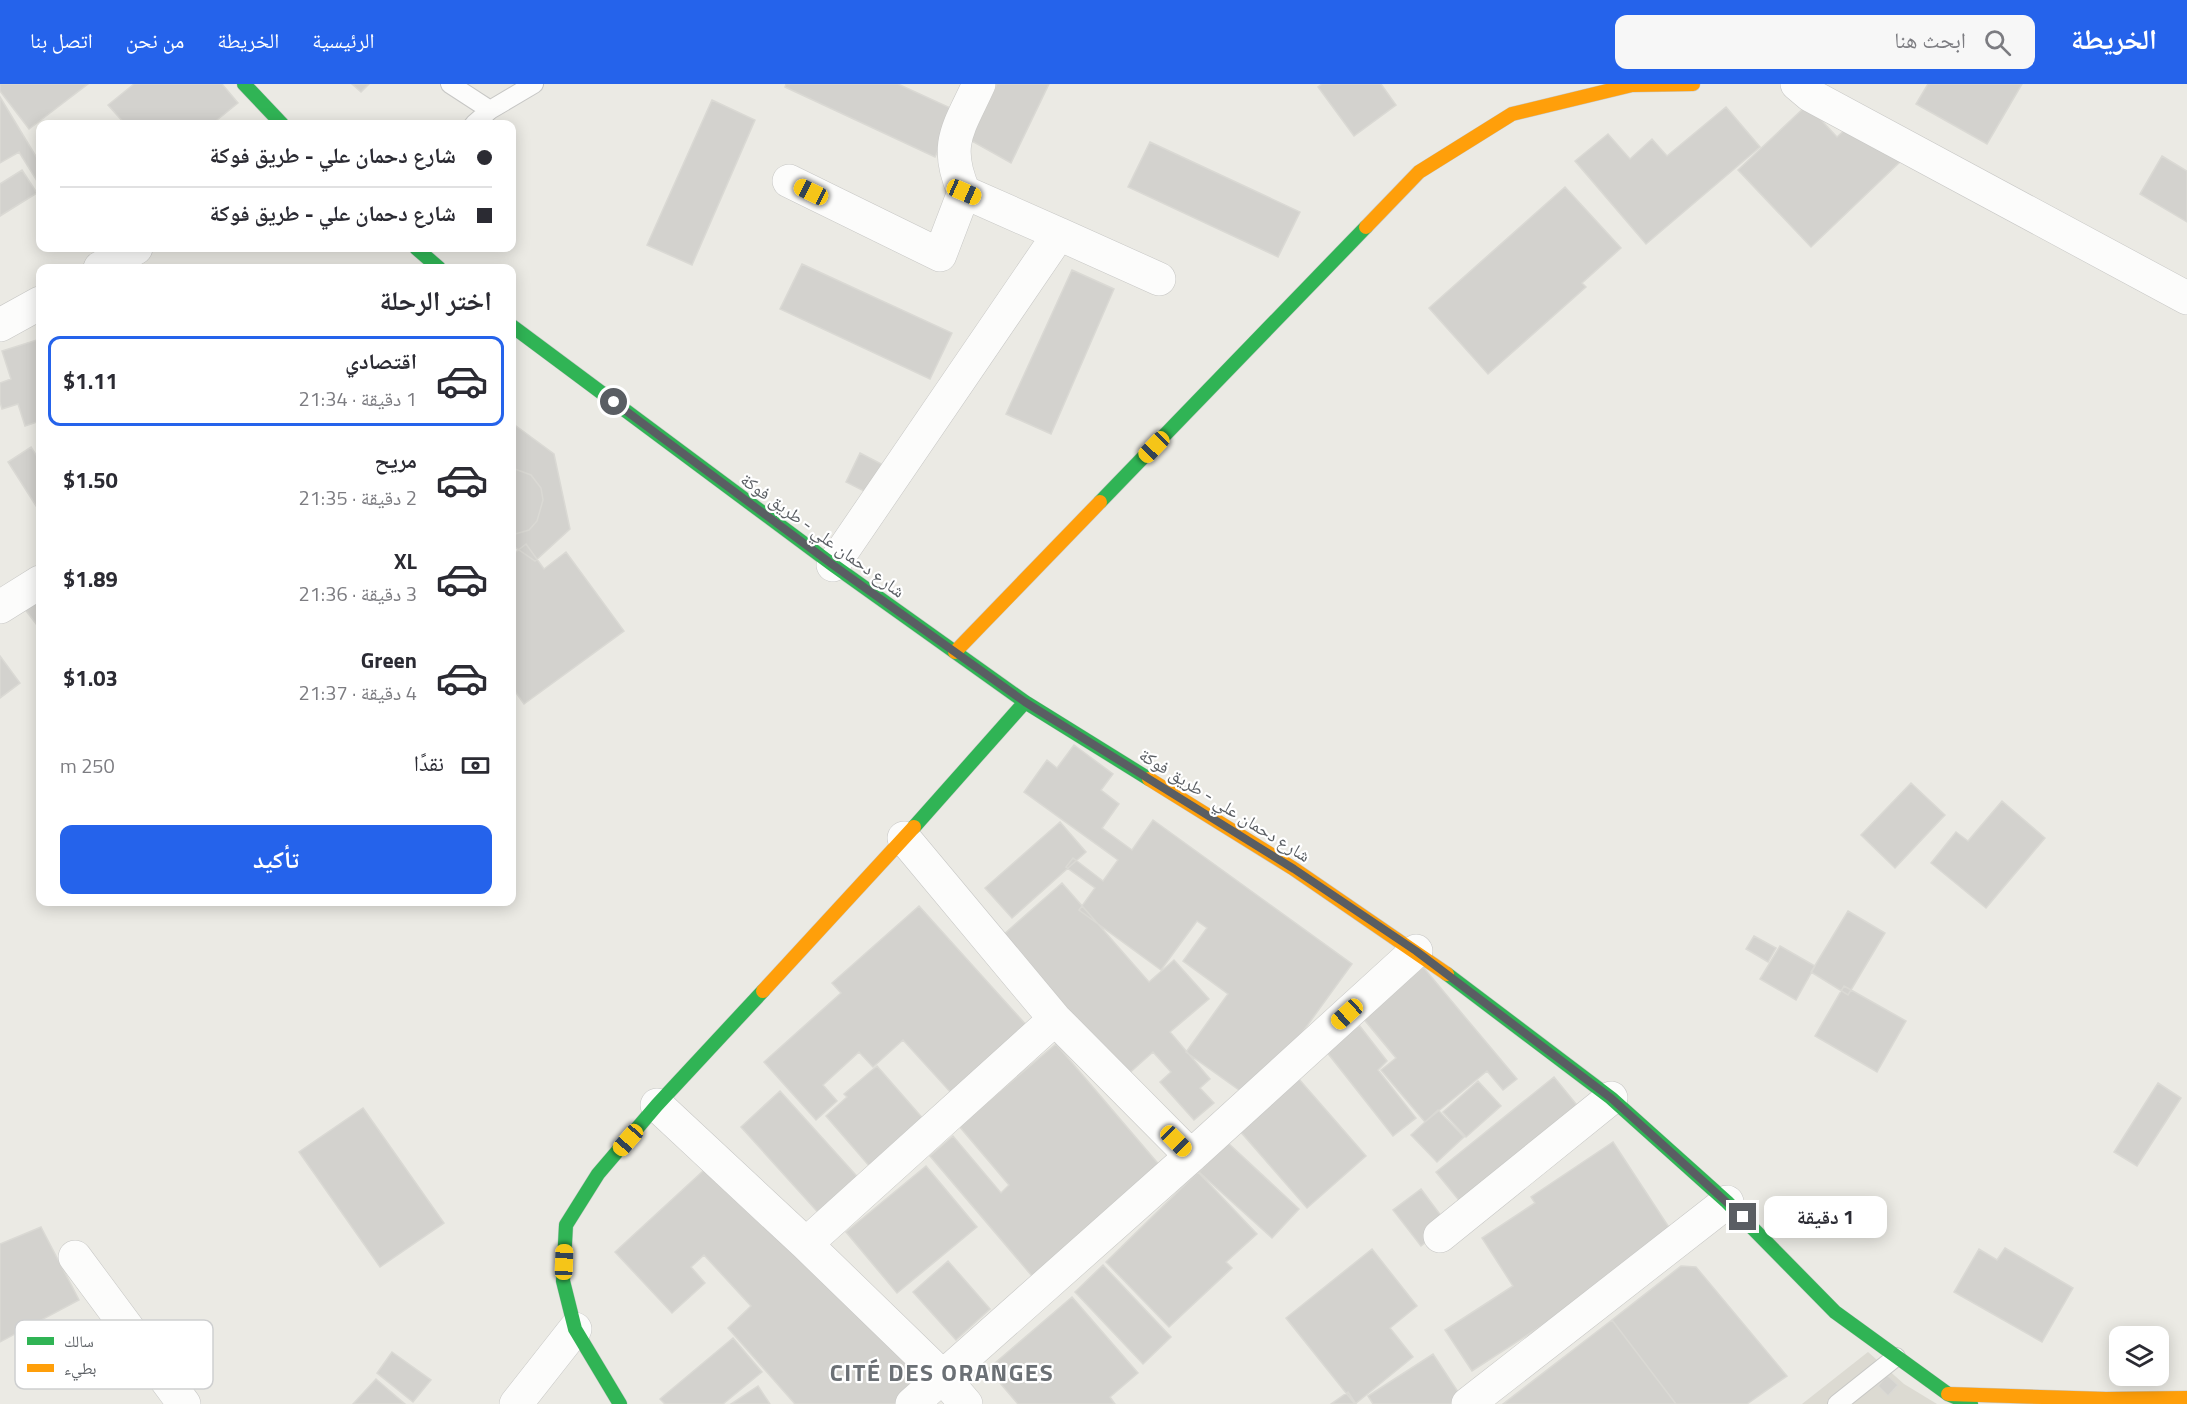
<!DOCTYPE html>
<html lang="ar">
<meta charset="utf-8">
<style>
body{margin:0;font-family:"Titillium Web","Noto Naskh Arabic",sans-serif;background:#f7f7f7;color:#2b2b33;direction:rtl;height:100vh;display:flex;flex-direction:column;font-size:22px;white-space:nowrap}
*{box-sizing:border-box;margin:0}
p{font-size:20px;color:#7c7c81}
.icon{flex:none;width:33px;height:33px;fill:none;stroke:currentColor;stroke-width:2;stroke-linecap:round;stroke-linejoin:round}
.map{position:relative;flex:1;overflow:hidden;direction:ltr}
.sheet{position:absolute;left:36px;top:180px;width:480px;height:642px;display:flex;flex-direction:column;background:#fff;border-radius:12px;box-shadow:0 3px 15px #0003;direction:rtl}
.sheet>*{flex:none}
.top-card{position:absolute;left:36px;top:36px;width:480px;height:132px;border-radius:12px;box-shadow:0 3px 15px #0003;direction:rtl;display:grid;align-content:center;height:132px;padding:0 24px;background:#fff}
.controls{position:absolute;left:2109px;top:1242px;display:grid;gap:12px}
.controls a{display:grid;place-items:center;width:60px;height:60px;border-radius:12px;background:#fff;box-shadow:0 3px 15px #0003;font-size:30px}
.end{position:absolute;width:27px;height:27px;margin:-14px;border:8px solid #5a5e63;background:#fff;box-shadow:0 0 0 3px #fff}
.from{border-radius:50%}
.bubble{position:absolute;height:42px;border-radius:12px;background:#fff;box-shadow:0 3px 15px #0003;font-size:20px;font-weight:700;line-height:42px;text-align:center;direction:rtl}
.car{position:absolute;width:18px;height:36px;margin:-18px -9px;border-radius:8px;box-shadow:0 0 4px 2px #0007;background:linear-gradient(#f5c518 24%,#345 0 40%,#f5c518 0 76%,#345 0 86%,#f5c518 0)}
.top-card b{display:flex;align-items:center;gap:21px;height:57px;font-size:22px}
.top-card b+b{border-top:2px solid #e1e1e2}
.top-card i{width:15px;height:15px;background:#2b2b33}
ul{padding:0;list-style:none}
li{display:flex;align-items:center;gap:18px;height:90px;margin:0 12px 9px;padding:0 12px;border:3px solid transparent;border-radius:12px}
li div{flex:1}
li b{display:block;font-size:22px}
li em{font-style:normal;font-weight:700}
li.active{border-color:#2563eb}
li>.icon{width:54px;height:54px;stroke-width:1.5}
h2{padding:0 24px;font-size:27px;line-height:72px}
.pay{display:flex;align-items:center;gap:15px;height:66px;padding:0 24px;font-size:22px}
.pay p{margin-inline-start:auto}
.button{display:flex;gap:12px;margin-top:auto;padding:12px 24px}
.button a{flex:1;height:69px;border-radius:12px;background:#2563eb;color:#fff;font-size:24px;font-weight:700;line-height:69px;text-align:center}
header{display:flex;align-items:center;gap:36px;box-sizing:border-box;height:84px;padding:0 30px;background:#2563eb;color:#fff}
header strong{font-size:28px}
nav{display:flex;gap:33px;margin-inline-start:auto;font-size:21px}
.search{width:420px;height:54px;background:#f7f7f7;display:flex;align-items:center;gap:15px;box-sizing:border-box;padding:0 21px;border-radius:12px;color:#7c7c81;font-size:22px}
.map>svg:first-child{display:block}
</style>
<header>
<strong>الخريطة</strong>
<div class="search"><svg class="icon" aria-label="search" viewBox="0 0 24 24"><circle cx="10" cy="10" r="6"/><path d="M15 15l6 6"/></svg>ابحث هنا</div>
<nav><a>الرئيسية</a><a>الخريطة</a><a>من نحن</a><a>اتصل بنا</a></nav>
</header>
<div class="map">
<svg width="2187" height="1320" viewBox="0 0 2187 1320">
<rect width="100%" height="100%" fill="#ebeae4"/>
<path fill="#dcdad2" d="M1868,1268L1904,1300L1937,1320H1802Z"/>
<path fill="#d3d2ce" stroke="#dad9d4" stroke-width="1.5" d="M0,0H88L29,45L0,7Z
M134,0H222L238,19L212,40H125L108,21Z
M352,0H369L361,8Z
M786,0H898L957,27L935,73L785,3Z
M997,0H1049L1011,79L970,56Z
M1322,0H1381L1396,21L1354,52L1318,3Z
M1928,0H2022L1987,60L1916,20Z
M0,13L40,79V95L37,97L19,68L0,79Z
M712,16L755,36L692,181L647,161Z
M1807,21L1837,53L1860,32L1902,76L1811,163L1738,86Z
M1726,23L1760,63L1646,160L1575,77L1608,50L1630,75L1652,55L1667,72Z
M1150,58L1300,128L1278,173L1128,103Z
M2162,72L2187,87V138L2140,110Z
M22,86L37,109L0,132V100Z
M1565,103L1621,164L1582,199L1586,203L1488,290L1429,224Z
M802,180L952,249L930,295L780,225Z
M1072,186L1114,205L1051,350L1006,330Z
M40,255V337L25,342L18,320L2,325L0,318V299L11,295L2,267Z
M512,339L554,370L570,445L535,477L512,461Z
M31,363L40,377L38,425L8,378Z
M860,369L891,385L876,413L846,398Z
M512,384L531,391L541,404L543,416L537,437L529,446L512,451Z
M526,460L544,485L566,468L624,547L524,620L512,603V471Z
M40,490V545L14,511Z
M0,572L20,599L0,614Z
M1074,661L1113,690L1101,706L1119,720L1102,744L1132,766L1153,736L1352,880L1253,1016L1186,968L1228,910L1183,877L1207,844L1197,837L1161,886L1079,826L1095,804L1066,783L1073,774L1103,797L1118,776L1024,708L1047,676L1057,684Z
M1911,699L1945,731L1895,784L1861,751Z
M2002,717L2045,754L1986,824L1931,779L1956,748L1968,757Z
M1060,738L1086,768L1012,834L985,804Z
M1062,799L1149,898L1174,876L1209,915L1170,948L1210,995L1200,1004L1214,1019L1194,1036L1160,998L1171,988L1153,968L1126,992L1003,851Z
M919,822L1029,944L954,1012L903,956L873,983L859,968L823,1001L837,1017L816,1036L764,978L841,909L832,899Z
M1848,827L1885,849L1848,911L1811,888Z
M1754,852L1776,864L1768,878L1746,865Z
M1780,862L1815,882L1796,916L1760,895Z
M1423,883L1517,995L1503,1006L1487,987L1425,1038L1381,986L1396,974L1362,933Z
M1844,902L1906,937L1877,988L1815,952Z
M1359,941L1387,977L1378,986L1416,1034L1393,1052L1326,967Z
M1056,960L1161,1083L1032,1192L930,1072L953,1052L1001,1109L1009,1101L959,1042Z
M877,982L925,1037L871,1084L826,1032L847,1013L844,1010Z
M1554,993L1589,1036L1471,1131L1436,1088Z
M1298,994L1366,1072L1307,1124L1239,1046Z
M1478,997L1501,1022L1466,1053L1443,1028Z
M2158,999L2181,1014L2137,1082L2114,1068Z
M780,1007L863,1099L824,1135L741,1043Z
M363,1024L444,1139L380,1183L299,1068Z
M1438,1026L1464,1053L1437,1078L1411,1051Z
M1227,1058L1299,1125L1272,1154L1199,1088Z
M1613,1058L1676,1154L1472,1287L1445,1246L1513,1202L1482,1154L1535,1119L1531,1113Z
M716,1075L924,1300L902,1320H795L728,1244L751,1222L704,1171L691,1183L705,1199L672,1229L615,1168Z
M926,1082L977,1143L897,1209L846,1148Z
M1198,1088L1257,1150L1226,1178L1232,1184L1169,1243L1106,1178Z
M1421,1105L1448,1141L1421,1162L1393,1126Z
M41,1143L79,1216L0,1258V1160Z
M2005,1164L2073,1204L2042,1258L1954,1208L1979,1165L1997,1176Z
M1372,1165L1417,1222L1390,1244L1413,1273L1355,1320L1286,1234Z
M948,1177L990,1225L956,1256L913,1208Z
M1103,1181L1171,1253L1143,1280L1075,1208Z
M1681,1182L1696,1183L1787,1292L1747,1320H1676L1612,1236Z
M1072,1213L1138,1289L1110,1313L1115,1320H1018L988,1285Z
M1612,1236L1676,1320H1503Z
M733,1254L762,1288L723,1320H665L660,1315Z
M392,1268L431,1296L413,1318L377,1289Z
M1433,1270L1466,1320H1373L1368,1312Z
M1887,1291L1898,1301L1888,1312L1878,1302Z
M376,1295L405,1320H353Z
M758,1302L770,1320H731Z
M1348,1308L1356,1320H1331Z"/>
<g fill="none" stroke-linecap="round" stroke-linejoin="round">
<g stroke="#c7c7c5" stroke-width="20">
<path id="lane" d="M450,0L490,26
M474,40L490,26L534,0
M1837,1320L1896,1273"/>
</g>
<g stroke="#c7c7c5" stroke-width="34">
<path id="street" d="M1797,0L1810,11L2187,214
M789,97L940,171L964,108L1059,150L833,481
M964,108C943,60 959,44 979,0
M1059,150L1159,195
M100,184L136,164
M0,241L40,219
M0,523L40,498
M904,754L1055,935L1191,1072
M657,1021L806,1160L942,1292L966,1320
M1440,1152L1611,1014
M806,1160L1055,935
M75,1173L184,1320
M516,1320L575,1245
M912,1320L1191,1072L1416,867
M1468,1320L1727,1118"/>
</g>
<g stroke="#c7c8c6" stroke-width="15">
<path id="fast" d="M244,0L282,40
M416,164L439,184
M512,242L833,481L1025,618L1149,695
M1100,418L1366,143
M914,743L1025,618
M1447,890L1611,1014L1727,1118L1835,1228L1948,1310L1971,1320
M620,1320L575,1245L563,1197L566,1141L598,1090L657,1021L763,907"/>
</g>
<g stroke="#c7c8c6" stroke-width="15">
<path id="slow" d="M1366,143L1419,88L1512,30L1632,1L1693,0
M955,568L1100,418
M1149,695L1294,785L1447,890
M763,907L914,743
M1948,1310L2106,1315L2187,1314"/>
</g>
<use href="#lane" stroke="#fcfcfb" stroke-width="18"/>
<use href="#street" stroke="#fcfcfb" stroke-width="33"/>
<use href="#fast" stroke="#30b455" stroke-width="14"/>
<use href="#slow" stroke="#ff9f0a" stroke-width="14"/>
</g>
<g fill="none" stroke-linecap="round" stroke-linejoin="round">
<path stroke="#5a5e63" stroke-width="8" d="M614,318L833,481L1025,618L1294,785L1416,867L1611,1014L1743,1133"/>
</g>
<g text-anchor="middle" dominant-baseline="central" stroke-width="4.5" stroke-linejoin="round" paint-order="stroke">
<g font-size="18" fill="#5a5e63" stroke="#fff">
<text transform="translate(823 451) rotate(36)">شارع دحمان علي - طريق فوكة</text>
<text transform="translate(1225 721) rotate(32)">شارع دحمان علي - طريق فوكة</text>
</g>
<g font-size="24" font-weight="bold" letter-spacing="1.5" fill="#6b7075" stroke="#fff">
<text x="942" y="1288">CITÉ DES ORANGES</text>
</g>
</g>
<rect x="15" y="1236" width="198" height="69" rx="9" fill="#fff" stroke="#cecfd0" stroke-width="1.5"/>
<rect x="27" y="1253" width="27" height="8" fill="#30b455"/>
<rect x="27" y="1280" width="27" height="8" fill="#ff9f0a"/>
<g font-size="16" fill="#5a5e63">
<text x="64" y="1263">سالك</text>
<text x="64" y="1290">بطيء</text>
</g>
</svg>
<div class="controls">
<a><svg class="icon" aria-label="layers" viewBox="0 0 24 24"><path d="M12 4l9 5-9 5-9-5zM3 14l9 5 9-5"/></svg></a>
</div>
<i class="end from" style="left:614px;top:318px"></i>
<i class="end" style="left:1743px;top:1133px"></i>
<div class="bubble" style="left:1764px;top:1112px;width:123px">1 دقيقة</div>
<i class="car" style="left:811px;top:108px;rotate:296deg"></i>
<i class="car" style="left:964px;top:108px;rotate:114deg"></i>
<i class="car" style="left:1154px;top:363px;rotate:224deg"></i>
<i class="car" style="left:1347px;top:930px;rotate:228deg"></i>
<i class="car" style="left:628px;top:1056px;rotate:221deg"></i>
<i class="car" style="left:1176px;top:1057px;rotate:135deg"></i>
<i class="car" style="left:564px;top:1178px;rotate:2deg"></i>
<div class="top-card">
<b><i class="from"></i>شارع دحمان علي - طريق فوكة</b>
<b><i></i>شارع دحمان علي - طريق فوكة</b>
</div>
<section class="sheet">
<h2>اختر الرحلة</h2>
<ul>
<li class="active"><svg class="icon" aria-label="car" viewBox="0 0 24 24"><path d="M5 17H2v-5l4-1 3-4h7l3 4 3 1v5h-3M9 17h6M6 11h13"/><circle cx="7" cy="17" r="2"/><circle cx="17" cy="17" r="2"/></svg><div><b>اقتصادي</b><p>1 دقيقة · 21:34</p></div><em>$1.11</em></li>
<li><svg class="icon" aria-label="car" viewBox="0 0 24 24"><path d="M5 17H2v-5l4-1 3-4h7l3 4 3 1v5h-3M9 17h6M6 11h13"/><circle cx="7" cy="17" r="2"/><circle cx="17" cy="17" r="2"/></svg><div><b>مريح</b><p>2 دقيقة · 21:35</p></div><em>$1.50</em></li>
<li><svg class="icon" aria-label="car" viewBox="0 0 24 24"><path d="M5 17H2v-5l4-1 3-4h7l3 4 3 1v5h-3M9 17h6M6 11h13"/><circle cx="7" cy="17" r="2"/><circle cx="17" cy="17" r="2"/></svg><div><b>XL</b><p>3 دقيقة · 21:36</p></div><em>$1.89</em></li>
<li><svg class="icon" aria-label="car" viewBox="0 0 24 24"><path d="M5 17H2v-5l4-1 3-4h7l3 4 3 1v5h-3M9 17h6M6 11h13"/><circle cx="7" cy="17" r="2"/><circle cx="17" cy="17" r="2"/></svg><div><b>Green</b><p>4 دقيقة · 21:37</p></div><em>$1.03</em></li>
</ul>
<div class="pay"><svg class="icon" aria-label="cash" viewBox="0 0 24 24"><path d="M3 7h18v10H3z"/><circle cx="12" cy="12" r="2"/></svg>نقدًا<p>250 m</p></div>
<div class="button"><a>تأكيد</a></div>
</section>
</div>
